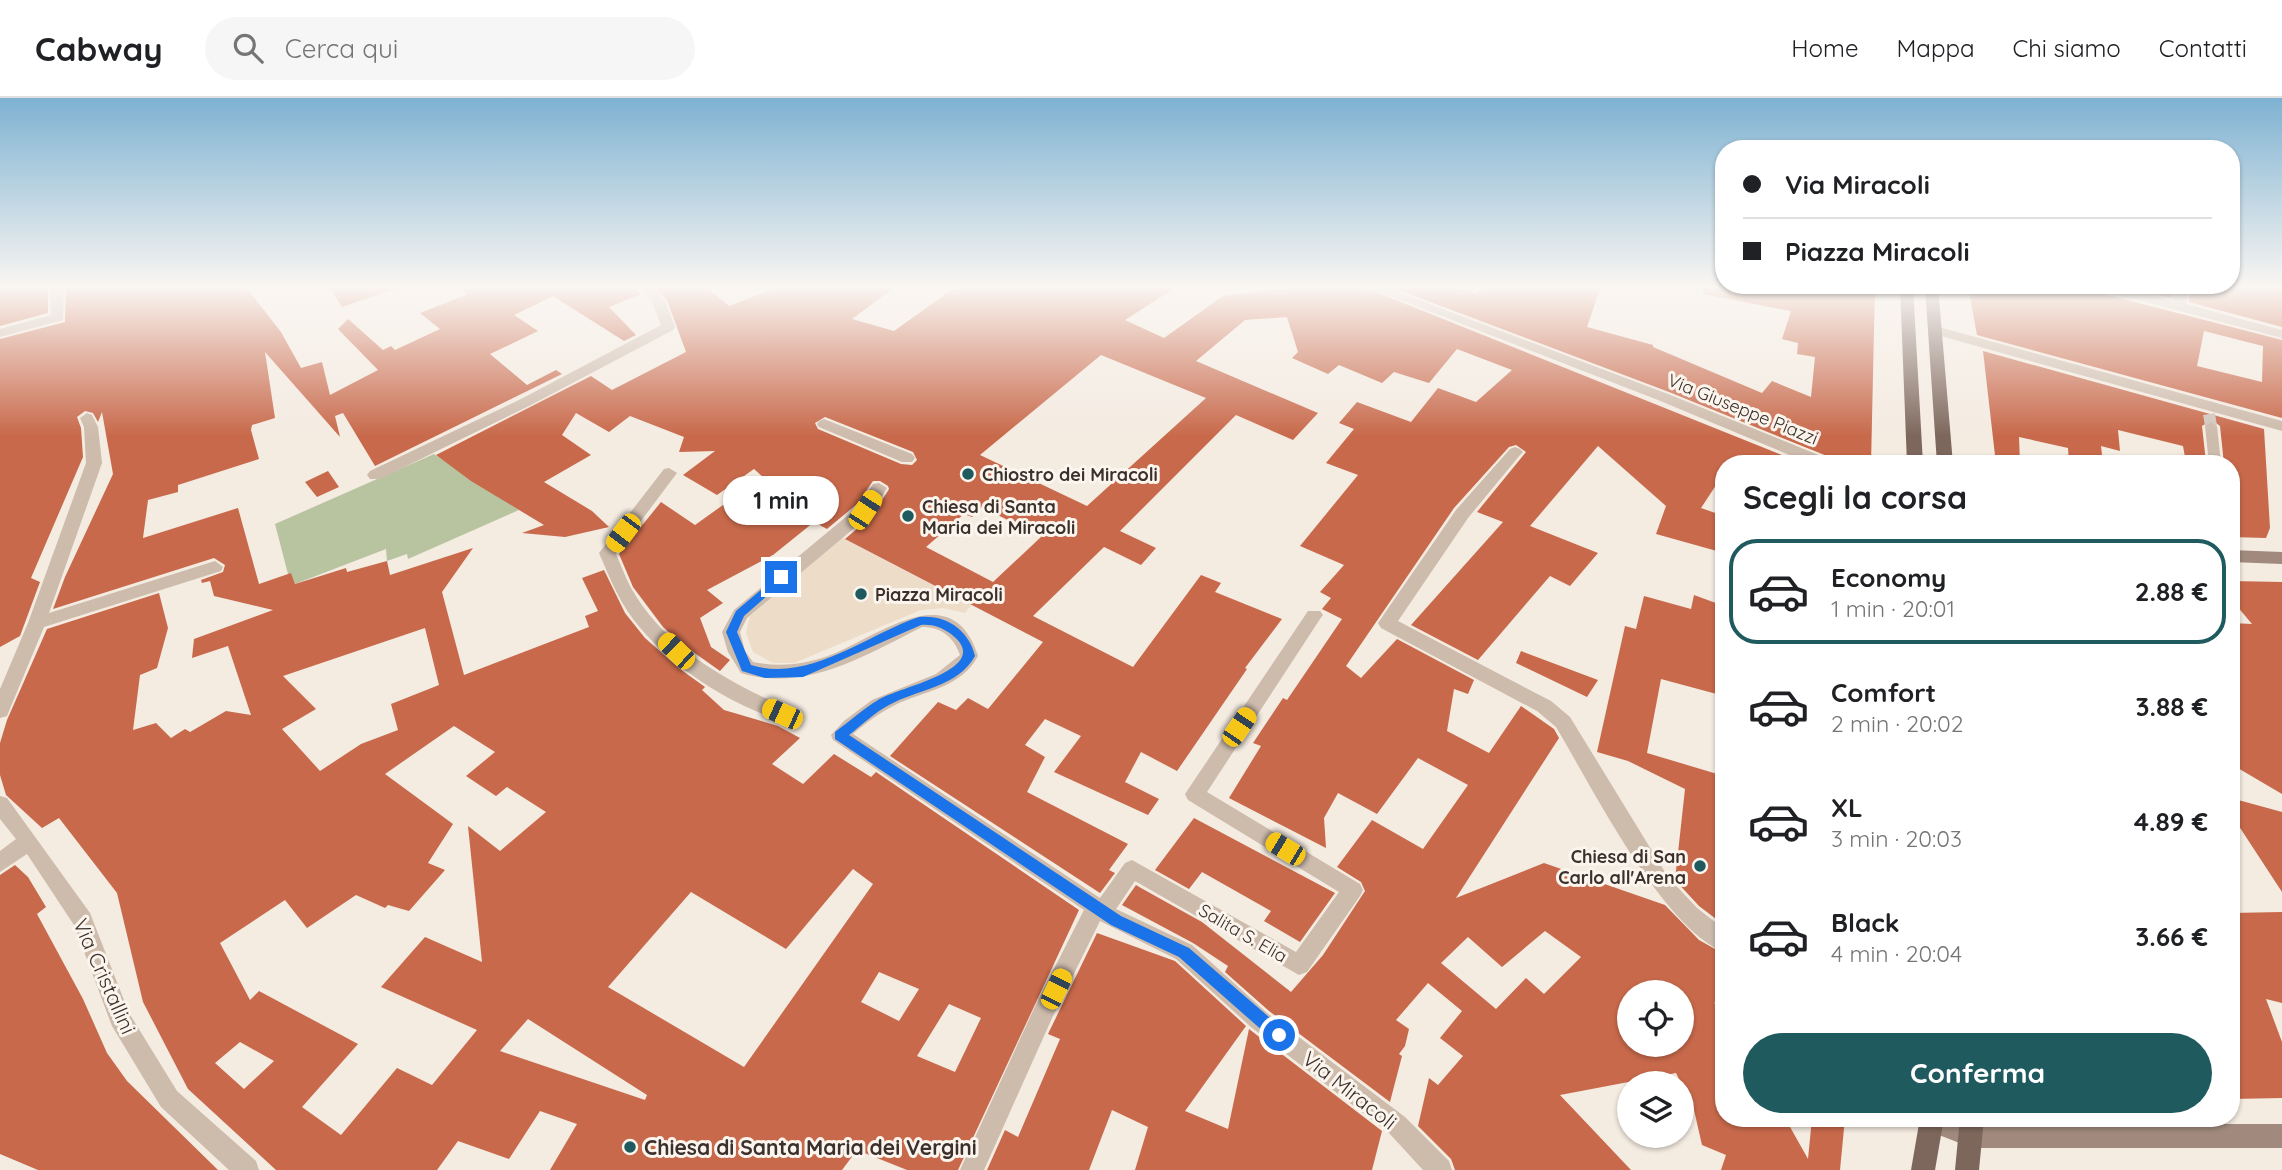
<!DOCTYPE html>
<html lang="it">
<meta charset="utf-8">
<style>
body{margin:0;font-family:Quicksand,sans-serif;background:#f6f6f6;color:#202124;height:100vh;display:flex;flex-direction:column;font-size:26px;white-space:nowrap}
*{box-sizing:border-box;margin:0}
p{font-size:23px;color:#757577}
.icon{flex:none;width:38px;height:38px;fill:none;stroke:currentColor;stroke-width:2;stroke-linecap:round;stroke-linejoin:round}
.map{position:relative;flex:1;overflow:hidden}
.side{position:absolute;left:1715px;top:357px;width:525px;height:672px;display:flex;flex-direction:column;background:#fff;border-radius:28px;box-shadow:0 2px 5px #0004}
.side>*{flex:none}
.hud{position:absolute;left:1715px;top:42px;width:525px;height:154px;border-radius:28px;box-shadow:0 2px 5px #0004;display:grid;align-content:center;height:154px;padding:0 28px;background:#fff}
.buttons{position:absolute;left:1617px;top:882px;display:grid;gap:14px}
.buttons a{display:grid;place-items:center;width:77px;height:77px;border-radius:50%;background:#fff;box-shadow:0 2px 5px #0004;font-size:35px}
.end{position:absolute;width:32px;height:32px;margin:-16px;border:9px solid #1a73e8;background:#fff;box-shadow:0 0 0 4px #fff}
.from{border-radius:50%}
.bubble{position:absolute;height:49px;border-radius:24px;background:#fff;box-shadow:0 2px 5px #0004;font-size:23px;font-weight:700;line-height:49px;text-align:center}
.car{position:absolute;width:21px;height:42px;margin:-21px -10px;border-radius:9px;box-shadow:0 0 5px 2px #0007;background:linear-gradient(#f5c518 24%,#345 0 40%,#f5c518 0 76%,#345 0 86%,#f5c518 0)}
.hud b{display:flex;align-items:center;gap:24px;height:66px;font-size:26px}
.hud b+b{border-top:2px solid #e0e0e0}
.hud i{width:18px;height:18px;background:#202124}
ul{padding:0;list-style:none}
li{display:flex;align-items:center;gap:21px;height:105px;margin:0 14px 10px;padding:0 14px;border:4px solid transparent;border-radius:28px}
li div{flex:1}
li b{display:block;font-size:26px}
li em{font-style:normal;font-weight:700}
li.selected{border-color:#1f5a5e}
li>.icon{width:63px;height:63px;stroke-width:1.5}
h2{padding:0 28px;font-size:32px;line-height:84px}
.primary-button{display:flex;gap:14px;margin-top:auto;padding:14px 28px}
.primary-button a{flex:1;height:80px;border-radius:42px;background:#1f5a5e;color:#fff;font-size:28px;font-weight:700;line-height:80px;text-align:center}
header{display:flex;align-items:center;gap:42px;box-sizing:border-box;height:98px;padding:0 35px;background:#fff;border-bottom:2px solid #e0e0e0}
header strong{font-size:33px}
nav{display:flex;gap:38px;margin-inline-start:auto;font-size:24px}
.search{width:490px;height:63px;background:#f6f6f6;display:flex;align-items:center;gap:18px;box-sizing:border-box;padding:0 24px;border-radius:38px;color:#757577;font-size:26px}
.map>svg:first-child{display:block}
</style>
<header>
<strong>Cabway</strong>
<div class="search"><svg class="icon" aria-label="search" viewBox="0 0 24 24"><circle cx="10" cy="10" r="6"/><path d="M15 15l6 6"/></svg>Cerca qui</div>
<nav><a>Home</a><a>Mappa</a><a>Chi siamo</a><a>Contatti</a></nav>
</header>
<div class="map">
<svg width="2282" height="1072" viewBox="0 0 2282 1072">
<rect width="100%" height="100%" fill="#f4ebe1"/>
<path fill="#b8c4a0" d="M434,356L519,412L408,461L407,456L387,463L386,451L295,486L291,476H288L275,426Z"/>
<path fill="#ecdcc8" d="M841,439L890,465L971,507L965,515L943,510L921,512L794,565H773L753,554L746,535L750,518Z"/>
<path fill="#c8694b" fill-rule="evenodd" d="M0,188H48V215L0,228Z
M66,188H245L281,234L301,270L322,264L330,297L378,272L338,231L348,221L383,252L391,248L395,252L440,231L420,215L466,197L463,188H635L641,196L609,209L636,237L624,243L553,198L514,217L538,233L490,256L527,287L556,272L562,276L375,368L343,315L335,318L340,339L265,254L275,320L252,327L251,332L259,361L178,387V394L148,402L143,440L238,410L259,486L291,475L295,486L346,470L347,474L387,463L390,477L473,450L442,494L464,577L589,529L585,518L598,513L582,480L604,472L625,515L645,540L680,571L705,589L702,592L724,612L778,628L800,640L772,666L803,686L834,656L871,679L876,674L1079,812L958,1072H907L857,1052L842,1072H550L577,1026L540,1013L509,1061L458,1043L437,1072H276L188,991L143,904L117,795L59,720L42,730L6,697L0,677V645L7,622L47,531L159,495L168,530L157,570L140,577L133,632L156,625L171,640L185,631L190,634L226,613L251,617L228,548L192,560L194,541L273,512L214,498L210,483L202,485L201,482L223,474L225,467L214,460L53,511L65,479L113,376L102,314L98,324L93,315L85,313L77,319L81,330L83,359L31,480L40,484L20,538L0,549V241L65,224ZM425,530L439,587L391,606L398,632L361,646L320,673L282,631L316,611L283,578ZM454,628L495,654L466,678L496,698L507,689L546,714L500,753L468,728L482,864L425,839L381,889L477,932L432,987L397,970L341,1037L302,1009L358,946L259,893L250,902L220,845L285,802L307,830L356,797L385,810L388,807L409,813L445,772L428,765L453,726L385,676ZM853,771L873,786L744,969L608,889L691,794L786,851ZM879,874L919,891L899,923L861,904ZM949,906L981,920L955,974L917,958ZM528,921L647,997L645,1002L500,953ZM240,944L274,963L244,991L215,965Z
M328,188H394L395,191L342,209Z
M653,188H705L729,208L781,188H896L852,221L894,233L957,188H1178L1125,222L1164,240L1223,198L1303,188H1361L1804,366H1724V375L1701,410L1724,418V455L1656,436L1666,408L1598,348L1530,428L1598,455L1570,488L1550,478L1478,562L1411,527L1503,424L1477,414L1526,354L1516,347L1509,349L1454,410L1346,568L1361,580L1397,541L1474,582L1468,596L1454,591L1447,633L1489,655L1521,608L1554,631L1559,640L1456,800L1544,765L1665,807L1699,842L1724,856V897L1714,905L1724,913V1020H1785L1808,1061L1812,1020H1845L1840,1072H1721L1726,1057L1702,1047L1694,1012L1676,975L1560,997L1631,1072H1455L1451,1061L1418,1028L1429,980L1438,987L1463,958L1440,940L1462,913L1428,885L1396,922L1409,931L1405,948L1399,956L1402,958L1390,1004L1269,913L1225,874L1228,868L1193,845L1122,807L1136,787L1141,790L1202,824L1291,894L1323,857L1365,793L1361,784L1337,769L1372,722L1423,751L1468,687L1418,660L1377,716L1338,695L1324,720L1326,750L1229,700L1261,648L1253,645L1283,600L1287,602L1342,521L1322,511L1331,500L1320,494L1344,467L1300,448L1358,377L1326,365L1354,331L1339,325L1357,304L1411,324L1438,290L1476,304L1512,272L1457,251L1429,285L1394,274L1382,285L1339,267L1328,276L1292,260L1298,254L1287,219L1245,222L1196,263L1318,315L1293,342L1236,317L1120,433L1156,450L1141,467L1104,449L1033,518L1133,569L1201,477L1221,485L1215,494L1282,521L1245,570L1247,571L1177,673L1141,654L1125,684L1159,701L1148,717L1054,674L1081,638L1045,621L1025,647L1045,659L1027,694L1128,746L1109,772L1115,775L1100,795L890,658L938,604L956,612L968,600L988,611L1043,544L845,441L873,417L889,391L888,388L880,383H873L857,406L827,431L814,424L773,457L707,492L723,505L700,520L711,549L730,562L720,573L682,546L663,529L633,489L619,456L661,404L695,427L730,402L752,417L782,396L754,371L717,397L683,377L715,353L679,354L684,339L630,318L609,334L576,315L562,337L591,357L544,384L592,413L609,429L565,439L522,435L544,427L471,383L436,357L591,278L612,292L686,254L667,202ZM1101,257L1206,300L1087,408L980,357ZM825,319L913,354L917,362L912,367L901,366L818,331L815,325ZM982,409L1041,439L993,484L926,449L964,416L972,419ZM1545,833L1581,859L1544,896L1526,880L1496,911L1441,865L1468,839L1502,869ZM1629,894H1682V906L1693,917L1682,924V947H1629Z
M1388,188H1452L1476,196L1484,188H1601L1587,229L1653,247V249L1762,295L1772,283L1811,299L1815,259L1797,256L1798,245L1782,241L1791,213L1703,196L1704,188H1875L1871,366H1836L1832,360L1669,294Z
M1968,188H2092L2096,194L2282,242V320L1977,237ZM2204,233L2263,248L2262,284L2197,268Z
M2125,188H2173L2171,200Z
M2190,188H2282V229L2189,204Z
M1983,253L2264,331L2270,430L2266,440L2231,439V366H2224L2220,328L2212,322L2202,328L2206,364L2185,359L2183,348L2118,332L2120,353L2101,348L2103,366H2069L2068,350L2019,339L2020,366H1996Z
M328,373L339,389L317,399L305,384Z
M2231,483L2282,484V696L2231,666V525L2252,526L2231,501Z
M1694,497L1724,508V598L1661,581L1647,655L1724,678V827L1699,808L1675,782L1685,691L1628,663L1597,654L1625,528L1636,531L1644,498L1691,511Z
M1521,553L1598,582L1587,599L1516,565Z
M2231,700L2282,714V794L2231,716Z
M1194,720L1335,795L1300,844L1264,823L1271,813L1202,774L1189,791L1155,772Z
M15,767L28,779L46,809L37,816L83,901L107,955L127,983L218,1072H38L0,1056V777Z
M2282,814V905L2266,901L2282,944V1000L2231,1001V815Z
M1097,835L1175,863L1246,928L1185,1013L1228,1031L1249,931L1382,1033L1372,1072H1135L1148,1029L1112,1012L1089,1072H987L1005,1032L1018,1039L1060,941L1048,936Z"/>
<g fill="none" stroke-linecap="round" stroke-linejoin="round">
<path stroke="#cfc6bd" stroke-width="12" stroke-dasharray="12 6" stroke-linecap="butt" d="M2209,316L2211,328"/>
<path fill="#cdbbac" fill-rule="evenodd" d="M2211,324L2217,328L2221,366H2209L2205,328Z"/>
<path fill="#cdbbac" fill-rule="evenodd" d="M50,188H64L63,222L0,239V231L51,217Z
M637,188H650L665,203L675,229L673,232L531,307L380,381H370L367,377L370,373L521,301L661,227L652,204Z
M1364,188H1382L1668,296L1831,362L1834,366H1811L1658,302Z
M2095,188H2116L2173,203L2176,188H2188L2186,206L2282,232V240L2097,191Z
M1935,228L2282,323V333L1930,235V229Z
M87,315L92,317L98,329L102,365L49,515L215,463L223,469L221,473L44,529L9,613L7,618L0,620V591L28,525L86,365L84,329L80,320Z
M824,321L912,356L915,360L912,364H902L819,329L817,326L819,323Z
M1515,349L1520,351L1523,354L1520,357L1468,420L1398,523L1551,603L1570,619L1668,779L1697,810L1724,831V854C1662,830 1591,687 1556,629L1537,613L1381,530L1378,525L1456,412L1510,351Z
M669,370L677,375L616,456C621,467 625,479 631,490C665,550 728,584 789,611L791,616L789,621L782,623C727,605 669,568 633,521C618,501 609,478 599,455L664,371Z
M879,385L887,390L871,416L747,520L740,534L745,553L753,564C778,569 803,567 828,558C875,541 952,475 978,558C961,589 929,592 899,605C882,613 867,624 853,636L1100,800L1125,765L1132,762L1296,854L1339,794L1188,702L1185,696L1308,513H1320L1323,517L1320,521L1207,694L1360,786L1363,792L1360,798L1307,874L1299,877L1135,783L1116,811L1192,847L1267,915L1405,1019L1449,1063L1452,1072H1423L1389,1035L1251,929L1176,861L1100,823L1053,918L984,1072H960L1037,904L1084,812L833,642L831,637L844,623L872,602L936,576L960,557C954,539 941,529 922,529C866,557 805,595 741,575L728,554L722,534L734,512L859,408L873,386Z
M0,698L7,700L90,815L129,915L177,993L256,1063L259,1072H229L161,1009L112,928L74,827L27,756L0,774V753L16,741L0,721Z"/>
<path fill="#a18a7d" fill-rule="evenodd" d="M2231,452L2282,454V466L2231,464Z
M1921,1020H1956L1972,1026H2282V1050H1972L1924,1031Z"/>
<path fill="#7d675c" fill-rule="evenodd" d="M1900,188H1913L1923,366H1907Z
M1925,188H1938L1953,366H1937Z
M1920,1020H1944L1935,1072H1911Z
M1960,1020H1984L1979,1072H1955Z"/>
</g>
<linearGradient id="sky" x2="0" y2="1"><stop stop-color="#7eb2d2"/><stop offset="0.56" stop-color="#faf6f2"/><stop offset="1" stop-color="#faf6f2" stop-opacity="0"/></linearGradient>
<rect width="2282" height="338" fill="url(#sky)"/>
<path fill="#1a73e8" d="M781,475L785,477V482L744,518L737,534L751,567C809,585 866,537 919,519C946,516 969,532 975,558C958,589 918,591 889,607C875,614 862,627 849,637L1121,818L1189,850L1284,932L1286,937L1284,942H1273L1179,859L1111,827L835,641V634C850,623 863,611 878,602C898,589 997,571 951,536C941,529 932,526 921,527L803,579L765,580L742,573L726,534L736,513Z"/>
<g fill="#1f5a5e" stroke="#fbf5ee" stroke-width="2.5">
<circle cx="968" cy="376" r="7"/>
<circle cx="908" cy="418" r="7"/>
<circle cx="861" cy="496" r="7"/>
<circle cx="1700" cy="768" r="7"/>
<circle cx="630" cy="1049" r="7"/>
</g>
<g text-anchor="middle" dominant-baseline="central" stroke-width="6" stroke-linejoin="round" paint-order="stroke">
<g font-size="18" fill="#3b302b" stroke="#fbf5ee">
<text transform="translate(1743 311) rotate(22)">Via Giuseppe Piazzi</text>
<text transform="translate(1243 835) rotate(30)">Salita S. Elia</text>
</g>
<g font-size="18" font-weight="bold" fill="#3b302b" stroke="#fbf5ee" text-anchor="start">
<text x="982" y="376">Chiostro dei Miracoli</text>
<text x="922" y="408">Chiesa di Santa<tspan x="922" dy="21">Maria dei Miracoli</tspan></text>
<text x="875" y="496">Piazza Miracoli</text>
<text x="1686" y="758" text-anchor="end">Chiesa di San<tspan x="1686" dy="21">Carlo all'Arena</tspan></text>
</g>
<g font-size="21" fill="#3b302b" stroke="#fbf5ee">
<text transform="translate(105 878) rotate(66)">Via Cristallini</text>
<text transform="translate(1350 992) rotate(38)">Via Miracoli</text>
</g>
<g font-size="21" font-weight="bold" fill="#3b302b" stroke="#fbf5ee" text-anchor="start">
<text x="644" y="1049">Chiesa di Santa Maria dei Vergini</text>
</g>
</g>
</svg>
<div class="buttons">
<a><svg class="icon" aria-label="locate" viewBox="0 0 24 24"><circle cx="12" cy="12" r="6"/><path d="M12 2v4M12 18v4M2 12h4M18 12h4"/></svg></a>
<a><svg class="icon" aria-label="layers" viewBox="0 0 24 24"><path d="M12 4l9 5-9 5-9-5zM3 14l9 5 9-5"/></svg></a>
</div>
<i class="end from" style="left:1279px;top:937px"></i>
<i class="end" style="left:781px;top:479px"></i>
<div class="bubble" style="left:723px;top:378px;width:116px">1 min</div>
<i class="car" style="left:865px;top:412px;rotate:33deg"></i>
<i class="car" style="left:623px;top:435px;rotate:217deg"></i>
<i class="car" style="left:676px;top:553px;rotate:314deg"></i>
<i class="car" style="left:782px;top:616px;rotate:294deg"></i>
<i class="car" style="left:1239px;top:629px;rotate:34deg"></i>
<i class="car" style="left:1285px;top:751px;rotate:301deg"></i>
<i class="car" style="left:1056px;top:891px;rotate:26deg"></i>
<div class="hud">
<b><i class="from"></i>Via Miracoli</b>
<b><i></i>Piazza Miracoli</b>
</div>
<section class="side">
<h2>Scegli la corsa</h2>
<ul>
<li class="selected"><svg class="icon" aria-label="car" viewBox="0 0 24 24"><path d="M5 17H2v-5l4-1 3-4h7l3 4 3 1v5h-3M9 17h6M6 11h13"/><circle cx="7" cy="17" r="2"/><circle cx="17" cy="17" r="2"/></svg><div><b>Economy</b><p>1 min · 20:01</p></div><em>2.88 €</em></li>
<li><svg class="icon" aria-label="car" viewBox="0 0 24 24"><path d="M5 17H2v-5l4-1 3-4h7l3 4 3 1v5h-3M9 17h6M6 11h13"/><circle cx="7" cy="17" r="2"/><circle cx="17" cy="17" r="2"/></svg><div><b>Comfort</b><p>2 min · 20:02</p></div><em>3.88 €</em></li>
<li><svg class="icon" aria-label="car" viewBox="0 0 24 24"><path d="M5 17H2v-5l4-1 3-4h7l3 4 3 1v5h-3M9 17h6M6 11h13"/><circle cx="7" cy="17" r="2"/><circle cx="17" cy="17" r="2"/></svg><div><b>XL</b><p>3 min · 20:03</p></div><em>4.89 €</em></li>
<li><svg class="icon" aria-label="car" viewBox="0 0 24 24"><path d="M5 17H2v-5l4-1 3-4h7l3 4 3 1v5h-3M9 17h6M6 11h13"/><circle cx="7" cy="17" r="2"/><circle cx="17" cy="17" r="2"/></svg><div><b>Black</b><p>4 min · 20:04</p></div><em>3.66 €</em></li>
</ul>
<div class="primary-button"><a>Conferma</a></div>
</section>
</div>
